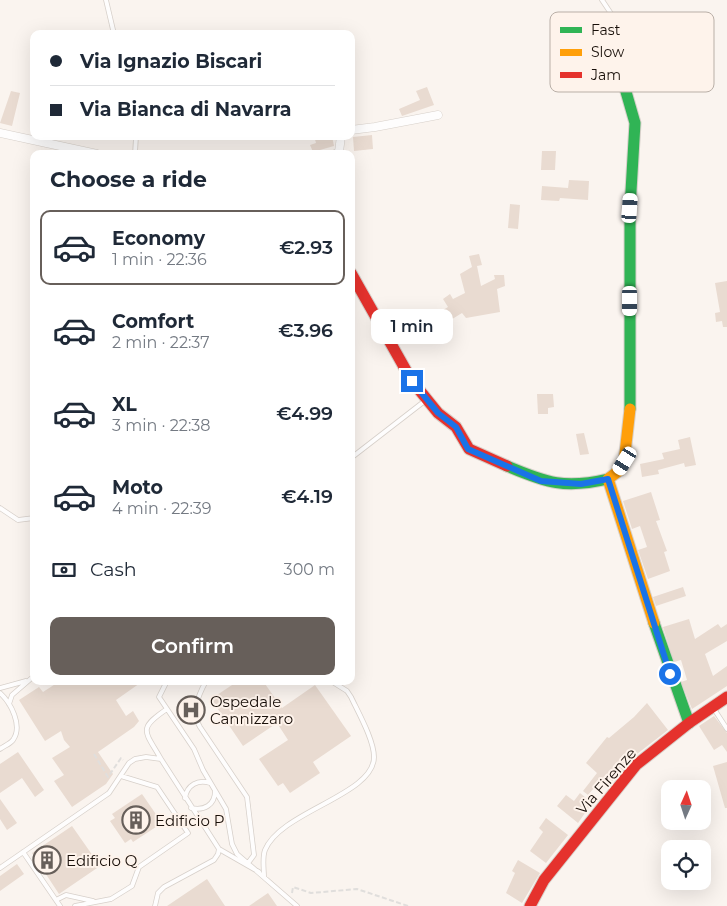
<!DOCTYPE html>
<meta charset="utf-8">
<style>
body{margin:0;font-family:Montserrat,sans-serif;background:#f6f6f7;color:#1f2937;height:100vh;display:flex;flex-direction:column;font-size:19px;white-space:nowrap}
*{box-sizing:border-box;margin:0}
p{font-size:16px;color:#747a83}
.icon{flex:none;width:28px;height:28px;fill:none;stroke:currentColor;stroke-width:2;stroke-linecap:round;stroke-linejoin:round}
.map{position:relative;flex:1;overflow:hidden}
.panel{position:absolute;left:30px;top:150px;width:325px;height:535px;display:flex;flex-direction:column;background:#fff;border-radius:10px;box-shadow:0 5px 20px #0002}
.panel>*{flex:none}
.hud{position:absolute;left:30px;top:30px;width:325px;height:110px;border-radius:10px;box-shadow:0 5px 20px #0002;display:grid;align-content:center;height:110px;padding:0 20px;background:#fff}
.needle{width:32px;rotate:3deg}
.controls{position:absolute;left:661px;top:780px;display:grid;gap:10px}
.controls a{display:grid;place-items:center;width:50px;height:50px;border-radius:10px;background:#fff;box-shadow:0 5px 20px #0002;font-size:25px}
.end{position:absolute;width:22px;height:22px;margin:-11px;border:6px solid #1a73e8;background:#fff;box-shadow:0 0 0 2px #fff}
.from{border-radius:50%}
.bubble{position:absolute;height:35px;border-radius:10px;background:#fff;box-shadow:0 5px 20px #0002;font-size:16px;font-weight:600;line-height:35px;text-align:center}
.car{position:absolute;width:15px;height:30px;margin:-15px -8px;border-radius:6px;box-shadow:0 0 4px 1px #0007;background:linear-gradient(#fff 24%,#345 0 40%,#fff 0 76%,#345 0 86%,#fff 0)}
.hud b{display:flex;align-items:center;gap:18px;height:48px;font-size:19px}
.hud b+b{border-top:1px solid #e0e1e3}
.hud i{width:12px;height:12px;background:#1f2937}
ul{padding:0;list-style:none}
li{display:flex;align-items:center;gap:15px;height:75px;margin:0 10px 8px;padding:0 10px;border:2px solid transparent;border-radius:10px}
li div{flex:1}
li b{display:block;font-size:19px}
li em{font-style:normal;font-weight:600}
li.active{border-color:#675f5a}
li>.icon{width:45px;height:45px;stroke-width:1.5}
h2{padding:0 20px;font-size:22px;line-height:60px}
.pay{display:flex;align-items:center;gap:12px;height:55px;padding:0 20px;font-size:19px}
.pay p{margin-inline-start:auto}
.cta{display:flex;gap:10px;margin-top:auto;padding:10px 20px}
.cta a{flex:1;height:58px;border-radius:10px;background:#675f5a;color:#fff;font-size:20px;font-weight:600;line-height:58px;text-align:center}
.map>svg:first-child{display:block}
</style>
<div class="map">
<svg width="727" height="906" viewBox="0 0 727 906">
<rect width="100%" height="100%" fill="#faf4ef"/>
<path fill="#e9dbd1" d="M427,87L434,105L402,116L399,109L420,100L416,91Z
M11,91L20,93L12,126L0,123Z
M372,135L373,149L354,151L353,137Z
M314,136H332L334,146L313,152L310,145L316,143Z
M542,151H556L555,170H541Z
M569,180L589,181L588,200L560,198L559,201L541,200L542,186L568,188Z
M510,204L520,205L518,229L508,228Z
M479,254L482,265L477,266L481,286L495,279L494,275H504L505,286L497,289L500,312L466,318L462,313L449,321L443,310L448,307L443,299L450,294L453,299L465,293L460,274L472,267L469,256Z
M727,281V327H723L722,321L716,322L715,313L720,312L715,283Z
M537,394H553L554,407L548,408V414H538Z
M584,433L589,454L580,455L576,434Z
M690,437L696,465L685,467L684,463L658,470L659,474L642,477L640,464L664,459L662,453L680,449L678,440Z
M651,492L660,520L656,521L667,551L664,552L670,571L648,579L638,550L647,547L640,526L632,529L623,501Z
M683,587L686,596L656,606L653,597Z
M689,619L695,639L718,624L721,628L727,624V641L705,654L713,676L727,666V686L692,709L681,682L687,680L681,660L674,662L663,627Z
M60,681H143L116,700L126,716L133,711L139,721L134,727L98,752L113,774L106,784L72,807L54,781L64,775L52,758L70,747L64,740L61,731L45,741L19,700L39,687L43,692Z
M238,681H263L282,708L315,685L351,736L313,762L320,773L290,793L283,783L278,786L259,759L288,740L277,723L243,746L211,699Z
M647,703L668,730L637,754L607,787L600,781L588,795L583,791L597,773L586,763L607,737L609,738L634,717Z
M714,716L727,733V752L722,745L714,750L699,726Z
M18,752L44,790L35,797L22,778L0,793V764Z
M727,762V808H725L713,766Z
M580,793L592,803L578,823L557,806L566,795L574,801Z
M142,794L162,823L133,842L131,839L125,843L110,821L115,818L112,814Z
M0,799L17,823L7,830L0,819Z
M546,818L568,835L546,863L530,851L543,832L539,828Z
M72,826L100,866L59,894L32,853Z
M518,860L540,873L522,903L506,893L515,873L512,871Z
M17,864L24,874L0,891V876Z
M207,879L225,906H167Z
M268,893L277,906H249Z"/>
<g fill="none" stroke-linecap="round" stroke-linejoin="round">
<g stroke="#d7d0ca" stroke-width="5.5">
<path id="lane" d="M106,0L114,34
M602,0L614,18L605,27
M135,154L136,136
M351,458L426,400
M0,508L18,520L34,518
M167,681L159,697L194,749L203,770L226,809L232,844L237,854L297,906
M206,681C198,696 191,712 200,727L247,797L254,855L248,863
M0,688L26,681
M0,693C11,703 23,726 13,740C10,744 4,746 0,749
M9,704L12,695L34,676
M714,709L727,729
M161,759C145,731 137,729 167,709
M185,798C187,785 198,779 210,783
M191,808C204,811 215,805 215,791
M23,852L60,906
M0,868L109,793L129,763L135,759L146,757L161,759L219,849L259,872
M264,877C264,869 262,858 265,850C281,811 374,795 374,757C374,740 358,712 351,697L347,691L331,681
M56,900L66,895L93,901
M75,906L111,899L132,886L139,867L188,833L157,787L121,776
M155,906L158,893L164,887L214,860L218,854L219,849"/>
</g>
<g stroke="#d7d0ca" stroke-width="9">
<path id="street" d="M351,130L375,127L438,115
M0,133L97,154
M335,154L339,152L341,136"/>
</g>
<g stroke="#d7d0ca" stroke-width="13">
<path id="fast" d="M603,29L618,64L635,123L630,208V409
M507,466C547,483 565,489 608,479
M654,623L689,723"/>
</g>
<g stroke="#d7d0ca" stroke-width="13">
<path id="slow" d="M630,409L624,462L620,470L608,479L654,623"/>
</g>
<g stroke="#d7d0ca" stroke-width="13">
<path id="jam" d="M351,273L412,381L438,413L456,427L469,449L507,466
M530,906L544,880L636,765L689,723L727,697"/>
</g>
<path stroke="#e0dedc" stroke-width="2" stroke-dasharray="5 2.5" stroke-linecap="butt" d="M94,754L108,777L121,758L123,760
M292,893L293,887L311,893L357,889L408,906"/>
<use href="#lane" stroke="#fefdfd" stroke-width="4"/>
<use href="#street" stroke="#fefdfd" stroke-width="8"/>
<use href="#fast" stroke="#30b455" stroke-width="11"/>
<use href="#slow" stroke="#ff9f0a" stroke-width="11"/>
<use href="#jam" stroke="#e5322d" stroke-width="11"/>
</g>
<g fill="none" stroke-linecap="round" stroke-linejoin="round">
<path stroke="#1a73e8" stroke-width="6" d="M412,381L438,413L456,427L468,449L541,481L581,484L608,479L670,674"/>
</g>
<defs>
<g id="hospital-ring" transform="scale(1.4375)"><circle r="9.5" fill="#fef3eb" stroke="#675f5a" stroke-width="1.5"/><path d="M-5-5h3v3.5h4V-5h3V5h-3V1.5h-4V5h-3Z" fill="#675f5a"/></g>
<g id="building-ring" transform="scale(1.4375)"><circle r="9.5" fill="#fef3eb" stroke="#675f5a" stroke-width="1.5"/><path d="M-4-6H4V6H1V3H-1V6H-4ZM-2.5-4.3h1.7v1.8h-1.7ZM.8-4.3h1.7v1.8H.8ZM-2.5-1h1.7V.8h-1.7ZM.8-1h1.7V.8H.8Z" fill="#675f5a"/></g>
</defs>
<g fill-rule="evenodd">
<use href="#hospital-ring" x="191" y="710"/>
<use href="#building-ring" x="136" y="820"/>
<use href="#building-ring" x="47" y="860"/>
</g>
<g text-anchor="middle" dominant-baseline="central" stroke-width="4" stroke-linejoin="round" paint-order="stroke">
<g font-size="15" fill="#180f09" stroke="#fef3eb" text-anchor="start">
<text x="210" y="701">Ospedale<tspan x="210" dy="17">Cannizzaro</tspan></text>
<text x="155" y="820">Edificio P</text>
<text x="66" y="860">Edificio Q</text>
</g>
<g font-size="15" fill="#180f09" stroke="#fef3eb">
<text transform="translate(606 781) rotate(-49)">Via Firenze</text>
</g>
</g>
<rect x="550" y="12" width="164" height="80" rx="8" fill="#fef3eb" stroke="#b9afa7" stroke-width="1"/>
<rect x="560" y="27" width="22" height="6" fill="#30b455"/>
<rect x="560" y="49" width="22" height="7" fill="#ff9f0a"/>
<rect x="560" y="72" width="22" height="6" fill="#e5322d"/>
<g font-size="14" fill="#180f09">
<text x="591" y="35">Fast</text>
<text x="591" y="57">Slow</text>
<text x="591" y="80">Jam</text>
</g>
</svg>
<div class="controls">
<a><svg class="needle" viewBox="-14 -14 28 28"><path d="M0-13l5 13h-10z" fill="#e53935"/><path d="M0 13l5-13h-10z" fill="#747a83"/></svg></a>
<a><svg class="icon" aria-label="locate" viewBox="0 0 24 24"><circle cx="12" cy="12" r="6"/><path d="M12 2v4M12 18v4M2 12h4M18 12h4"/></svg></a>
</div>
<i class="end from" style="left:670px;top:674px"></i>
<i class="end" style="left:412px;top:381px"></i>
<div class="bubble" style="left:371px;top:309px;width:82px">1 min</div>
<i class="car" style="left:630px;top:208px;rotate:4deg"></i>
<i class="car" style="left:630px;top:301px;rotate:180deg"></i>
<i class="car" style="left:625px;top:461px;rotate:212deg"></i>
<div class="hud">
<b><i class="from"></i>Via Ignazio Biscari</b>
<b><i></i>Via Bianca di Navarra</b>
</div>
<section class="panel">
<h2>Choose a ride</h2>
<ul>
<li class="active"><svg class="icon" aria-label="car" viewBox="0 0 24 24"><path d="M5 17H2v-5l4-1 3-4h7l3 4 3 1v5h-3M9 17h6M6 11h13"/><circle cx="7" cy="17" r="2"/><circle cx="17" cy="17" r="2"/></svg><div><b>Economy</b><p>1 min · 22:36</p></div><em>€2.93</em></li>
<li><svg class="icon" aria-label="car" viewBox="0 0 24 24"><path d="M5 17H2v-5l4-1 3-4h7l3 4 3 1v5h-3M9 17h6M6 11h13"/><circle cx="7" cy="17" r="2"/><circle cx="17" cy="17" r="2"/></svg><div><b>Comfort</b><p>2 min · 22:37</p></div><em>€3.96</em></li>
<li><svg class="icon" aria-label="car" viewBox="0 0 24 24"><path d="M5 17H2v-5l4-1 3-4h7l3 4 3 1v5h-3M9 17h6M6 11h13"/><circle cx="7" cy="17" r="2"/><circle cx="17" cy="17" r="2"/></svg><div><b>XL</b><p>3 min · 22:38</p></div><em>€4.99</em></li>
<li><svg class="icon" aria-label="car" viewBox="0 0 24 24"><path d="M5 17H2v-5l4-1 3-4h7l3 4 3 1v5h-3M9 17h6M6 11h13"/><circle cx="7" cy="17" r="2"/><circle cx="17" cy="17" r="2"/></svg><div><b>Moto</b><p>4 min · 22:39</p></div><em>€4.19</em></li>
</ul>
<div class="pay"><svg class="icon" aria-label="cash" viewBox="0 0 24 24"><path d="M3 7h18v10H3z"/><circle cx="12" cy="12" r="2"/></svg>Cash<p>300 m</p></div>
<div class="cta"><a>Confirm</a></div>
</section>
</div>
